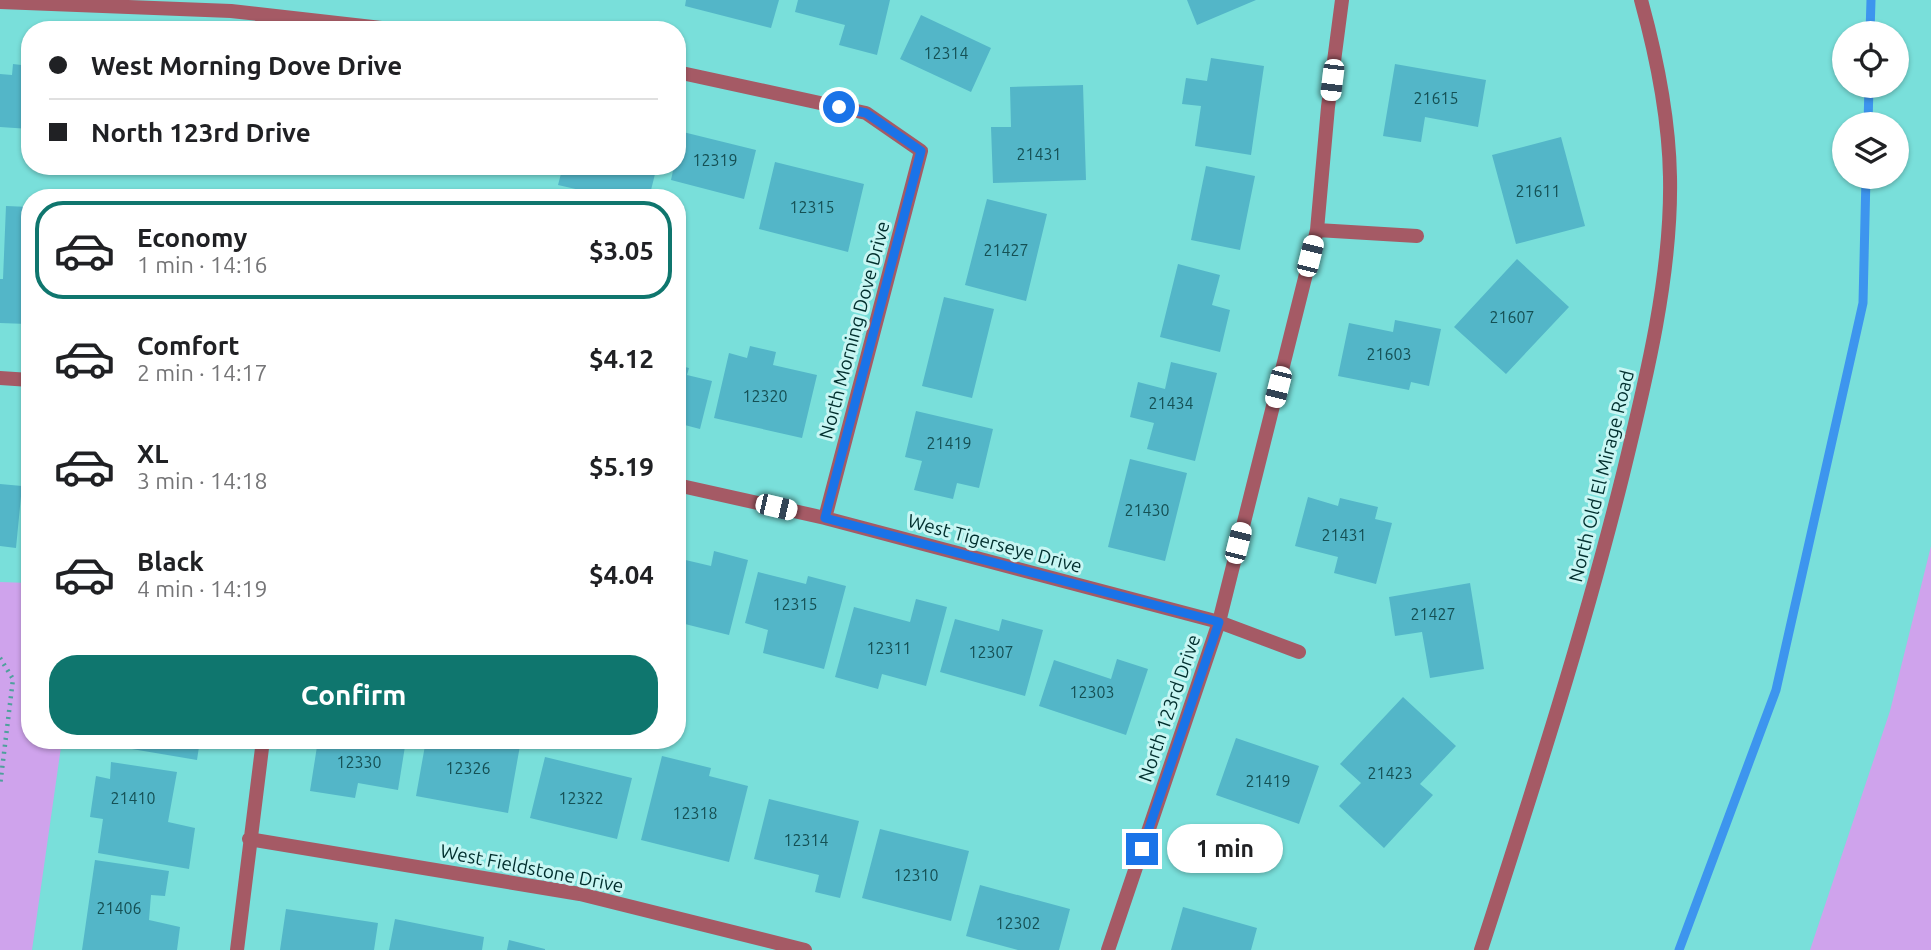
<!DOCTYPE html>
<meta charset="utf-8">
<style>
body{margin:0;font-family:Ubuntu,sans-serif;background:#f2f2f2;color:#202124;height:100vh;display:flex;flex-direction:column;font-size:26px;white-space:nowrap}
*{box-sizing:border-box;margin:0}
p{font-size:23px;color:#757577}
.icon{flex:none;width:38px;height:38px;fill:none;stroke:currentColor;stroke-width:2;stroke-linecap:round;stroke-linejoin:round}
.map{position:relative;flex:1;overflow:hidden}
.details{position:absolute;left:21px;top:189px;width:665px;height:560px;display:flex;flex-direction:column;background:#fff;border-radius:28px;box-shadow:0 2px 5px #0004}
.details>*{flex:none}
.top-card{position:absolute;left:21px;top:21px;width:665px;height:154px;border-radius:28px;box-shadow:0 2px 5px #0004;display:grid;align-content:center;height:154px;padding:0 28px;background:#fff}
.buttons{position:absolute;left:1832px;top:21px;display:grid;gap:14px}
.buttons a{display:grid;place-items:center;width:77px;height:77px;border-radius:50%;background:#fff;box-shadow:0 2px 5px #0004;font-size:35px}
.end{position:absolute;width:32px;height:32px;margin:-16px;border:9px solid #1a73e8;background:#fff;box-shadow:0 0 0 4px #fff}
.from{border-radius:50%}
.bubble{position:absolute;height:49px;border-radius:24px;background:#fff;box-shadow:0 2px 5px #0004;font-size:23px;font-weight:700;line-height:49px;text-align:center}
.car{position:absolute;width:21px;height:42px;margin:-21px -10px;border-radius:9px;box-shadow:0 0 5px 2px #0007;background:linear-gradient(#fff 24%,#345 0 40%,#fff 0 76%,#345 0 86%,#fff 0)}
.top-card b{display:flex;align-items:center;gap:24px;height:66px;font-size:26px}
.top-card b+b{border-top:2px solid #e0e0e0}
.top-card i{width:18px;height:18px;background:#202124}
ul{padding:12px 0 0;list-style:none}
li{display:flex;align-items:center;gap:21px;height:98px;margin:0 14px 10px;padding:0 14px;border:4px solid transparent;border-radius:28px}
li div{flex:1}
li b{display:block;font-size:26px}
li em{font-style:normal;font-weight:700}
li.active{border-color:#0f766e}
li>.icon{width:63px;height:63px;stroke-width:1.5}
.button{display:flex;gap:14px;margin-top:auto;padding:14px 28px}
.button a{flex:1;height:80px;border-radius:28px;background:#0f766e;color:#fff;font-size:28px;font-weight:700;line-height:80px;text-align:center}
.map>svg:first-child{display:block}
</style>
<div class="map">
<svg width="1931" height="950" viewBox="0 0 1931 950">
<rect width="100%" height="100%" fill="#79dfda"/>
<path fill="#cfa3ec" d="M1931,546V950H1810L1890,711Z
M0,582L30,583V740H62L32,950H0Z"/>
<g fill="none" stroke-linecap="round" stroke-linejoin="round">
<path stroke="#3d95ee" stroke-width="9" d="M1870,33L1871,0
M1868,124L1869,86
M1679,950L1776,690L1863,303L1866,177"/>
</g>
<path fill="#53b6c8" d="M686,0H779L771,28L685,6Z
M798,0H890L877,55L839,45L845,25L795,12Z
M1187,0H1256L1197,25Z
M921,15L991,48L971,92L900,59Z
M1211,58L1264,66L1251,155L1195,146L1201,106L1182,104L1186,78L1207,81Z
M13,64L30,66V129L0,127V74L12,75Z
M1395,64L1486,80L1478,127L1425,117L1421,142L1383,136Z
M1083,85L1086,180L993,183L991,127H1011L1010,87Z
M683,132L756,150L744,199L671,180L674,166H677V154Z
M1561,137L1585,226L1516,244L1492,155Z
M775,162L864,184L848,252L759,229Z
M510,166H552L551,174Z
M563,166H657L649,198H615L558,185Z
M1206,166L1255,176L1240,250L1191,240Z
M987,199L1047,214L1026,301L965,285Z
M6,206L30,207L28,324L0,323V279H3Z
M1517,259L1569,307L1506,374L1454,327Z
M1178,264L1220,275L1212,305L1230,310L1220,352L1160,337Z
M944,297L994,309L972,398L922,386Z
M1395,320L1441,329L1429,386L1411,382L1409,390L1338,376L1349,323L1393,332Z
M750,346L776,352L773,365L817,375L802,438L714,418L729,353L747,358Z
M1171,362L1217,373L1195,461L1147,449L1154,423L1130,417L1138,382L1165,389Z
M677,365L689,368L687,375L712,381L700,429L677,423Z
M916,411L993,429L979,488L957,483L953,499L914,490L922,461L905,457Z
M1130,459L1187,473L1165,561L1108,547Z
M0,484L22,486L16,548L0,546Z
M1308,497L1338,506L1340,498L1378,507L1375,519L1392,523L1376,584L1334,573L1338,557L1295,546Z
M714,551L748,560L729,635L677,622V558L711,566Z
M758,572L806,584L808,576L846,586L824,669L763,653L768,630L745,623Z
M1470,583L1484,669L1430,678L1422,632L1395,636L1389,597Z
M916,599L947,607L926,686L882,674L878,689L835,677L854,607L910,622Z
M955,619L999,631L1002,619L1043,630L1025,696L940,672Z
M1117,659L1148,669L1126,735L1039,706L1054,660L1111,679Z
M1403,697L1456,746L1420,784L1433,795L1384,848L1339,806L1361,783L1340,764Z
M1236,738L1319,766L1299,824L1216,795Z
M127,740H200L197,760L126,748Z
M318,740H406L398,790L358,783L355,798L310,791Z
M426,740H521L508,813L416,796Z
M662,756L711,768L709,776L748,786L729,862L641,840Z
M545,757L632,778L617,839L530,818Z
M111,762L177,772L168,822L195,828L189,869L98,853L103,819L90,817L96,776L110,779Z
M769,799L859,821L840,898L815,892L819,875L754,859Z
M880,829L969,851L951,921L862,898Z
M95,860L169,871L165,896L151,895L149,920L180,927L177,950H82Z
M980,885L1070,909L1059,950H1018L966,936Z
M1183,907L1257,928L1251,950H1171Z
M286,909L378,923L374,950H280Z
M395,919L484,937L482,950H389Z
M509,940L545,949V950H507Z"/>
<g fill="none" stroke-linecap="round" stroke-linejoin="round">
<path stroke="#4ea09c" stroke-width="4.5" stroke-dasharray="2 5" stroke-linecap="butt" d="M0,658L13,679L0,786"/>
<path stroke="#a55a65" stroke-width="14" d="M0,2L231,11L399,30
M677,72L866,113L921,151L825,518
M1317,230L1417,236
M0,378L30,380
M677,485L825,518L1219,622L1299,652
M249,839L580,894L805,950
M237,950L263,740
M1108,950L1219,622L1317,230L1328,107L1342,0"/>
<path stroke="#a55a65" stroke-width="14" d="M1481,950C1532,792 1583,635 1623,474C1646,380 1672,274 1670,177C1669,117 1657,58 1641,0"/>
</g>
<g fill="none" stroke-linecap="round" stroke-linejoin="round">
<path stroke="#1a73e8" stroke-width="9" d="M839,107L866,113L921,151L825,518L1219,622L1142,849"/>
</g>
<g text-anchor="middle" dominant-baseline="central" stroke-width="6" stroke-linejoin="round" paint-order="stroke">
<g font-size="16" fill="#155054">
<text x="946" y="53">12314</text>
<text x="1436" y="98">21615</text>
<text x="1039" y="154">21431</text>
<text x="715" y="160">12319</text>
<text x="1538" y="191">21611</text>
<text x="812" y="207">12315</text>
<text x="1006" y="250">21427</text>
<text x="1512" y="317">21607</text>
<text x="1389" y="354">21603</text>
<text x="765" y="396">12320</text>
<text x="1171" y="403">21434</text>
<text x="949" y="443">21419</text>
<text x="1147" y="510">21430</text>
<text x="1344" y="535">21431</text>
<text x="795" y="604">12315</text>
<text x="1433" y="614">21427</text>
<text x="889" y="648">12311</text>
<text x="991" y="652">12307</text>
<text x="1092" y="692">12303</text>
<text x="359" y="762">12330</text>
<text x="468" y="768">12326</text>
<text x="1390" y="773">21423</text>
<text x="1268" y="781">21419</text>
<text x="133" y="798">21410</text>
<text x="581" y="798">12322</text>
<text x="695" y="813">12318</text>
<text x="806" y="840">12314</text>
<text x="916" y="875">12310</text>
<text x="119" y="908">21406</text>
<text x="1018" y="923">12302</text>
</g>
<g font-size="19" fill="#002e2d" stroke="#c8f6f3">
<text transform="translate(854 330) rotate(-75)">North Morning Dove Drive</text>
<text transform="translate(1601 476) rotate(-76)">North Old El Mirage Road</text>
<text transform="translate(995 543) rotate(15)">West Tigerseye Drive</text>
<text transform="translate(1169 708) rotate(-71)">North 123rd Drive</text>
<text transform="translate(532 868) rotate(11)">West Fieldstone Drive</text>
</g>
</g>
</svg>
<div class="buttons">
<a><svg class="icon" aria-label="locate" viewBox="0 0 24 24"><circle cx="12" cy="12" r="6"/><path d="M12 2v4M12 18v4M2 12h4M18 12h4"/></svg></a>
<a><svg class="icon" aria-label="layers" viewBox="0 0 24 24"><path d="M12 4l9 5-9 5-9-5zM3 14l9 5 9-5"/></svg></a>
</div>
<i class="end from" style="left:839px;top:107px"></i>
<i class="end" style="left:1142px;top:849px"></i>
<div class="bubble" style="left:1167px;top:824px;width:116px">1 min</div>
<i class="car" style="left:1332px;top:80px;rotate:187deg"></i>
<i class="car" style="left:1310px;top:256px;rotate:14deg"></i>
<i class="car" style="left:1278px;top:387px;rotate:194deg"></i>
<i class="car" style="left:776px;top:507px;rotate:103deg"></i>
<i class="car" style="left:1238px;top:543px;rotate:14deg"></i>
<div class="top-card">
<b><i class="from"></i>West Morning Dove Drive</b>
<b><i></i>North 123rd Drive</b>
</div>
<section class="details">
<ul>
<li class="active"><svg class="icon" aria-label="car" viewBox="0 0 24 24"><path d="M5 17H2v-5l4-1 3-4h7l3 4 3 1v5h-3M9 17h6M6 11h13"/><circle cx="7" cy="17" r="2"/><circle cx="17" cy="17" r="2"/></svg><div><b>Economy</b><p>1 min · 14:16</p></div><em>$3.05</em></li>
<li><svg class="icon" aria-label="car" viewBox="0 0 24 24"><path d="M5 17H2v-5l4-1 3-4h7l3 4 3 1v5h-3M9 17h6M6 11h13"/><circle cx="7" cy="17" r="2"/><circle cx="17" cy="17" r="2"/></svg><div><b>Comfort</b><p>2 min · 14:17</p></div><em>$4.12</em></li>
<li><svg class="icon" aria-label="car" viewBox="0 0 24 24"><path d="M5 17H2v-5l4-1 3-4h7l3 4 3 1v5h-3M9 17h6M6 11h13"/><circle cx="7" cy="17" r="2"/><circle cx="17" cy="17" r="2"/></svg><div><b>XL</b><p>3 min · 14:18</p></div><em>$5.19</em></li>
<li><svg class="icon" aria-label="car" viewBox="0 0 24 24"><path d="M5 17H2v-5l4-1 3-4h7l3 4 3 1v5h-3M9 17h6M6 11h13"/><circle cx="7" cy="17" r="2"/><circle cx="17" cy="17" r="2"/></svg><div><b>Black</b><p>4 min · 14:19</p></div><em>$4.04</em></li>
</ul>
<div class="button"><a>Confirm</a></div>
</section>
</div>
